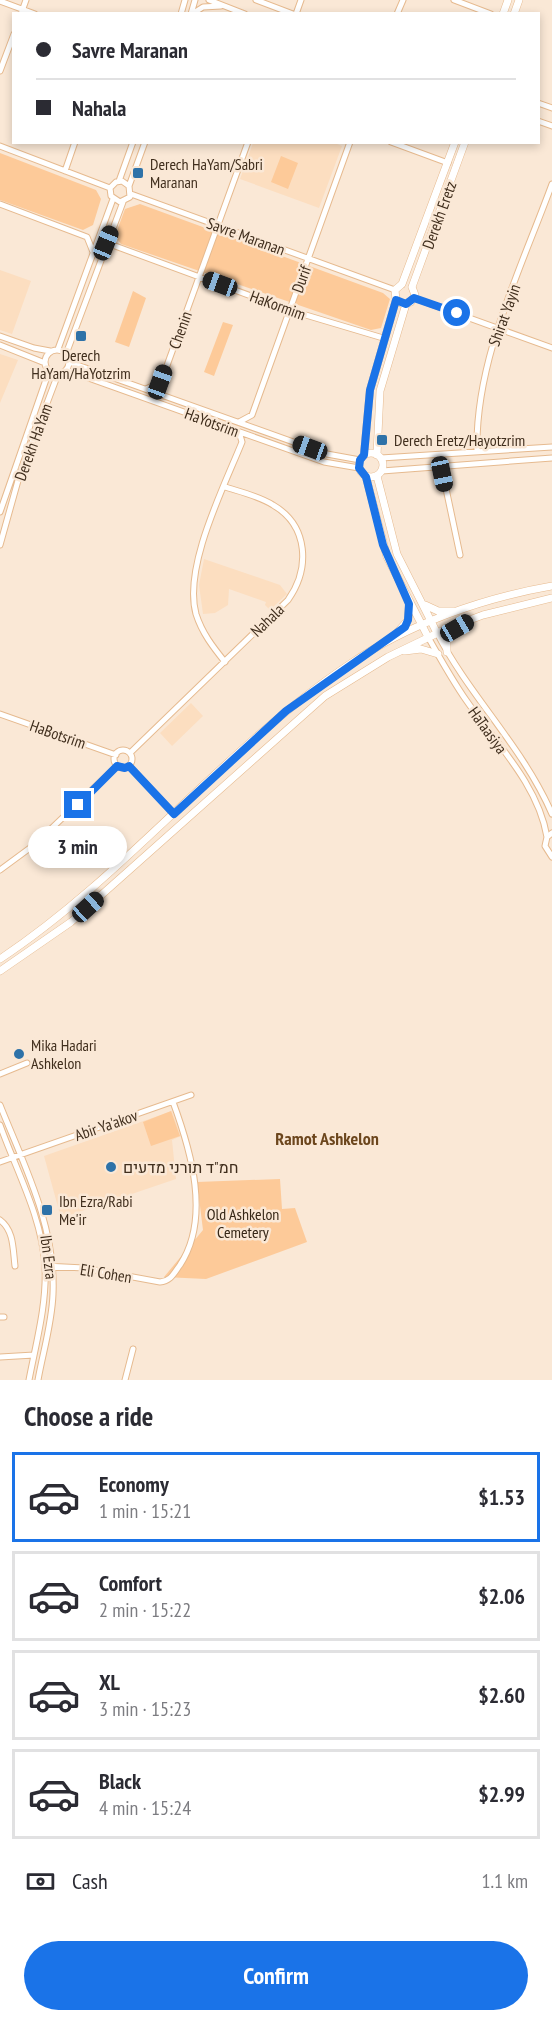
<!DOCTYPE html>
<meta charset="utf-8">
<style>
body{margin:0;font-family:"PT Sans Narrow",Heebo,sans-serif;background:#f2f2f3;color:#2b2b33;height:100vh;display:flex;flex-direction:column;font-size:22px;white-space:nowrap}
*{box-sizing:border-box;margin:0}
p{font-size:20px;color:#7c7c81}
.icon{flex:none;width:33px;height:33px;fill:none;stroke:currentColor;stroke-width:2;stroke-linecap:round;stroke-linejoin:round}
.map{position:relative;height:1380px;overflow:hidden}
.panel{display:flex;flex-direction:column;background:#fff;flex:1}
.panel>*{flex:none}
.hud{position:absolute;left:12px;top:12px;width:528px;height:132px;border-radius:0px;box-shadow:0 3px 9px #0003;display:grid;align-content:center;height:132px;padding:0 24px;background:#fff}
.end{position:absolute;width:27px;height:27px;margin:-14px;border:8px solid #1a73e8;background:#fff;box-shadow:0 0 0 3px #fff}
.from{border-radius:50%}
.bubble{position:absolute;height:42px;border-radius:21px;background:#fff;box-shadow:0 3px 9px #0003;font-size:20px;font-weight:800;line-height:42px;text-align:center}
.car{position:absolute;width:18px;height:36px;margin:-18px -9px;border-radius:8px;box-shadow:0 0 4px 2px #0007;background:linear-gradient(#222 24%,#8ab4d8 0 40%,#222 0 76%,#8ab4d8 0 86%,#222 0)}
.hud b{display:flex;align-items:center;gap:21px;height:57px;font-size:22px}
.hud b+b{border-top:2px solid #e1e1e2}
.hud i{width:15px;height:15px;background:#2b2b33}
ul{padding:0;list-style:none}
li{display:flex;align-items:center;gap:18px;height:90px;margin:0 12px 9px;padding:0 12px;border:3px solid #e1e1e2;border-radius:0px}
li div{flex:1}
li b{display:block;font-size:22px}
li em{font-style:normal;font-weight:800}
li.current{border-color:#1a73e8}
li>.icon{width:54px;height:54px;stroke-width:1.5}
h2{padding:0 24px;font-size:27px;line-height:72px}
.pay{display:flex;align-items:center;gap:15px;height:66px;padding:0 24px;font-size:22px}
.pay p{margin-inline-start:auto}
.button{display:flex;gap:12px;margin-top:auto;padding:12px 24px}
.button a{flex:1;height:69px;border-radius:36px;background:#1a73e8;color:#fff;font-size:24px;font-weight:800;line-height:69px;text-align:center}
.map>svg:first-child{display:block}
</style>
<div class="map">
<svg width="552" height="1380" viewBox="0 0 552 1380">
<rect width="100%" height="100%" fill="#fae8d6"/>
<path fill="#fcdec0" d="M332,142L342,146L319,208L240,179L253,143Z
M0,270L31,281L12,334L0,330Z
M0,354L18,360L0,403Z
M204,559L280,585L287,594L270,610L265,605L266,602L229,589L228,605L215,613L203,614L199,585Z
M191,703L203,716L172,746L160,733Z
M172,1111L181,1136L172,1140L176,1179L61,1218L44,1156Z"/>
<path fill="#fdca99" d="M0,153L96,190L101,199L93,225L83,230L0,200Z
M281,156L298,163L288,189L271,182Z
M140,204L383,293L390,299L381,328L371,330L121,244L115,236L125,209Z
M133,291L146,298L129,347L115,342Z
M223,322L233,325L214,376L204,372Z
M171,1111L180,1136L151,1146L143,1122Z
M280,1179L282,1209L295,1208L307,1242L206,1279L164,1277L203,1230L197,1182Z"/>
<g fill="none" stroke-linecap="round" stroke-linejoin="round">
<g stroke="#e6ba8f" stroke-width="7">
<path id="minor" d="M209,0L245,14
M256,0L293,14
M454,0L491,14
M0,1L35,14
M21,14L26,0
M181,14L185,0
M191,14L195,0
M192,14L203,7L221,6
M296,14L301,0
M397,14L403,0
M0,71L14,34
M538,103L552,108
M538,121L552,126
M391,142L448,163
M0,146L110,188
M65,171L75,142
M119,181L133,142
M129,186L122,181L116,182L110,188L111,196L120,202L130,197L129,186L145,142
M131,194L395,290
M0,204L87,237L93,252
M107,243L289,310L383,338
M414,298L552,348
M0,336L34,348L50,351
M0,345L45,363
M58,349L113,199
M45 362a12 12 0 1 1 24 0a12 12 0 1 1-24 0Z
M66,354L123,202
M69,362L327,454L360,460
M66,370L324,462L359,468
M146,389L161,382L248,142
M239,422L252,415L350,142
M477,451C475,360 521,269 552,184
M381,458L552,447
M441,465L460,555
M382,471L552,458
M0,512L49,371
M0,545L19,477L58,374
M437,633C470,697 523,747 552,814
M428,637C440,658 452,680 466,700C495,742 538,784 547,837
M225,662C213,647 202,633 196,614C183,567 224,487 242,442L239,432
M0,714L116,755
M114 759a9 9 0 1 1 18 0a9 9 0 1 1-18 0Z
M130,753L288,600C310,569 309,526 273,505C259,496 241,492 225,487
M129,766L174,814
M552,833L547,837L545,846L552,857
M0,870L34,845L117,766
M0,1074L27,1063
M0,1105C24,1165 56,1227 53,1294C52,1323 43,1352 38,1380
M0,1125C16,1170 42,1217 45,1266C47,1304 36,1343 29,1380
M0,1162L191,1095
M0,1220C14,1230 13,1250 15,1266
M45,1266L84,1268L160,1282C171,1281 174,1273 180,1265C211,1218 191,1151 173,1102
M0,1317H4
M0,1357L34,1355
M125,1380L133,1349"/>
</g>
<g stroke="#e6ba8f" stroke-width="8">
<path id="major" d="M503,14L508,0
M514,14L519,0
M402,284L455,142
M412,287L465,142
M396,300L403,304L411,302L415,295L412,287
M359 465a12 12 0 1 1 24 0a12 12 0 1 1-24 0Z
M364,455L370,390L396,300L395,290L402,284
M377,455L380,391L406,304
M377,476L397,554L437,633
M366,477L387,557L428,637
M425,605L438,611H454
M395,635L408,620L409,607
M405,651L421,649L438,654
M447,652V638L459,627
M0,959C128,874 223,749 350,664C408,624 483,598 552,586
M0,971L71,922L325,696L388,657L448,628L483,615L552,598"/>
</g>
<use href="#minor" stroke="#fff" stroke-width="5"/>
<use href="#major" stroke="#fff" stroke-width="7"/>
</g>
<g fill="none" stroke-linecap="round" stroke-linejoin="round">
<path stroke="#1a73e8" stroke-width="8" d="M78,805L117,766L125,768L129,766L174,814L286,711L405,627L408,620L409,604L383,545L366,477L359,468L360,460L364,455L370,390L396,300L406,304L414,298L457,313"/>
</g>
<g fill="#2e72a8" stroke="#fae8d6" stroke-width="2">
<rect x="132" y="167" width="12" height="12" rx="3"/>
<rect x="75" y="330" width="12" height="12" rx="3"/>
<rect x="376" y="434" width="12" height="12" rx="3"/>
<circle cx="19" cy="1054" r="6"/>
<circle cx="111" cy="1167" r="6"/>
<rect x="41" y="1204" width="12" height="12" rx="3"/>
</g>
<g text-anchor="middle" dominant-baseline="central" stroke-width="5" stroke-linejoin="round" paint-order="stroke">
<g font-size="16" fill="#402e1d" stroke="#fae8d6" text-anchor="start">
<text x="150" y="164">Derech HaYam/Sabri<tspan x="150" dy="18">Maranan</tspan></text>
<text x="81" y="355" text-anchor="middle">Derech<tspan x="81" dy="18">HaYam/HaYotzrim</tspan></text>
<text x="394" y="440">Derech Eretz/Hayotzrim</text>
<text x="31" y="1045">Mika Hadari<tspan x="31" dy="18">Ashkelon</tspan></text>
<text x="123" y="1167">חמ"ד תורני מדעים</text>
<text x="59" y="1201">Ibn Ezra/Rabi<tspan x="59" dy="18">Me'ir</tspan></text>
</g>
<g font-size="16" fill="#402e1d" stroke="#fae8d6">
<text transform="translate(439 215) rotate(-70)">Derekh Eretz</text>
<text transform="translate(246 236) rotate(20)">Savre Maranan</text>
<text transform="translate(301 279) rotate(-70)">Durif</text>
<text transform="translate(278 305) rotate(20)">HaKormim</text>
<text transform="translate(504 315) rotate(-70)">Shirat Yayin</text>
<text transform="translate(180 330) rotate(-70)">Chenin</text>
<text transform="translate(212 422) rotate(20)">HaYotsrim</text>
<text transform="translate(33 442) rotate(-70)">Derekh HaYam</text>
<text transform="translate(267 620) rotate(-44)">Nahala</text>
<text transform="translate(488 730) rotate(54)">HaTaasiya</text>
<text transform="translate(58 734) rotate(19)">HaBotsrim</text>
<text transform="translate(106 1125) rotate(-19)">Abir Ya'akov</text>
<text transform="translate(49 1257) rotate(83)">Ibn Ezra</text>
<text transform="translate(106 1273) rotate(9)">Eli Cohen</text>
</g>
<g font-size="16" fill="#362717" stroke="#fae8d6">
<text x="243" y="1214">Old Ashkelon<tspan x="243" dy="18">Cemetery</tspan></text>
</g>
<g font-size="18" font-weight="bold" fill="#6c461d" stroke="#fae8d6">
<text x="327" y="1138">Ramot Ashkelon</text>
</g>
</g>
</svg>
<i class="end from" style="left:457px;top:313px"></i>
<i class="end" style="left:78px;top:805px"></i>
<div class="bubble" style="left:28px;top:826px;width:99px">3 min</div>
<i class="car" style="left:106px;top:243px;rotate:22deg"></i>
<i class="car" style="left:220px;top:284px;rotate:290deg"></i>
<i class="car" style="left:160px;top:382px;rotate:20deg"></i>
<i class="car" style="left:310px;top:448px;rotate:290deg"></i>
<i class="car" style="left:442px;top:474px;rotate:168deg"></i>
<i class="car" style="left:457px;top:628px;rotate:60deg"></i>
<i class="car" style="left:88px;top:907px;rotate:48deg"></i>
<div class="hud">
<b><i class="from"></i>Savre Maranan</b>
<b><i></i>Nahala</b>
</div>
</div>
<section class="panel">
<h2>Choose a ride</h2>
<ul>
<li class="current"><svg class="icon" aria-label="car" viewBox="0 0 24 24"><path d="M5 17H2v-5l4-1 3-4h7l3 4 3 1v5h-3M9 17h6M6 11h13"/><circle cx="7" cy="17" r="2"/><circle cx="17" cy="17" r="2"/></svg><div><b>Economy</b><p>1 min · 15:21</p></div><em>$1.53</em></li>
<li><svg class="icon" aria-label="car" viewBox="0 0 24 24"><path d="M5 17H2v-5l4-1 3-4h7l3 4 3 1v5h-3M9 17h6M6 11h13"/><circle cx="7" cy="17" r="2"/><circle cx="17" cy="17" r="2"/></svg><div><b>Comfort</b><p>2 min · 15:22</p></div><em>$2.06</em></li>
<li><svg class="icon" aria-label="car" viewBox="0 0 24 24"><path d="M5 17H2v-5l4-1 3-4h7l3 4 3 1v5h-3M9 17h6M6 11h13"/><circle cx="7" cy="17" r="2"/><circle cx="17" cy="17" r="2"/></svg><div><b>XL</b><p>3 min · 15:23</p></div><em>$2.60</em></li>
<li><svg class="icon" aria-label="car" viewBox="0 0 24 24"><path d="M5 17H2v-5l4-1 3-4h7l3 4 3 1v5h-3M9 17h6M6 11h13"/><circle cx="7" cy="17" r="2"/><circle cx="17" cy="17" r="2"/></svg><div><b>Black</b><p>4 min · 15:24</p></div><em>$2.99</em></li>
</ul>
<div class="pay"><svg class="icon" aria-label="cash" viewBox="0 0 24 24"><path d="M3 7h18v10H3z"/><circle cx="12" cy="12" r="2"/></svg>Cash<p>1.1 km</p></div>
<div class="button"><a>Confirm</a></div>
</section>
